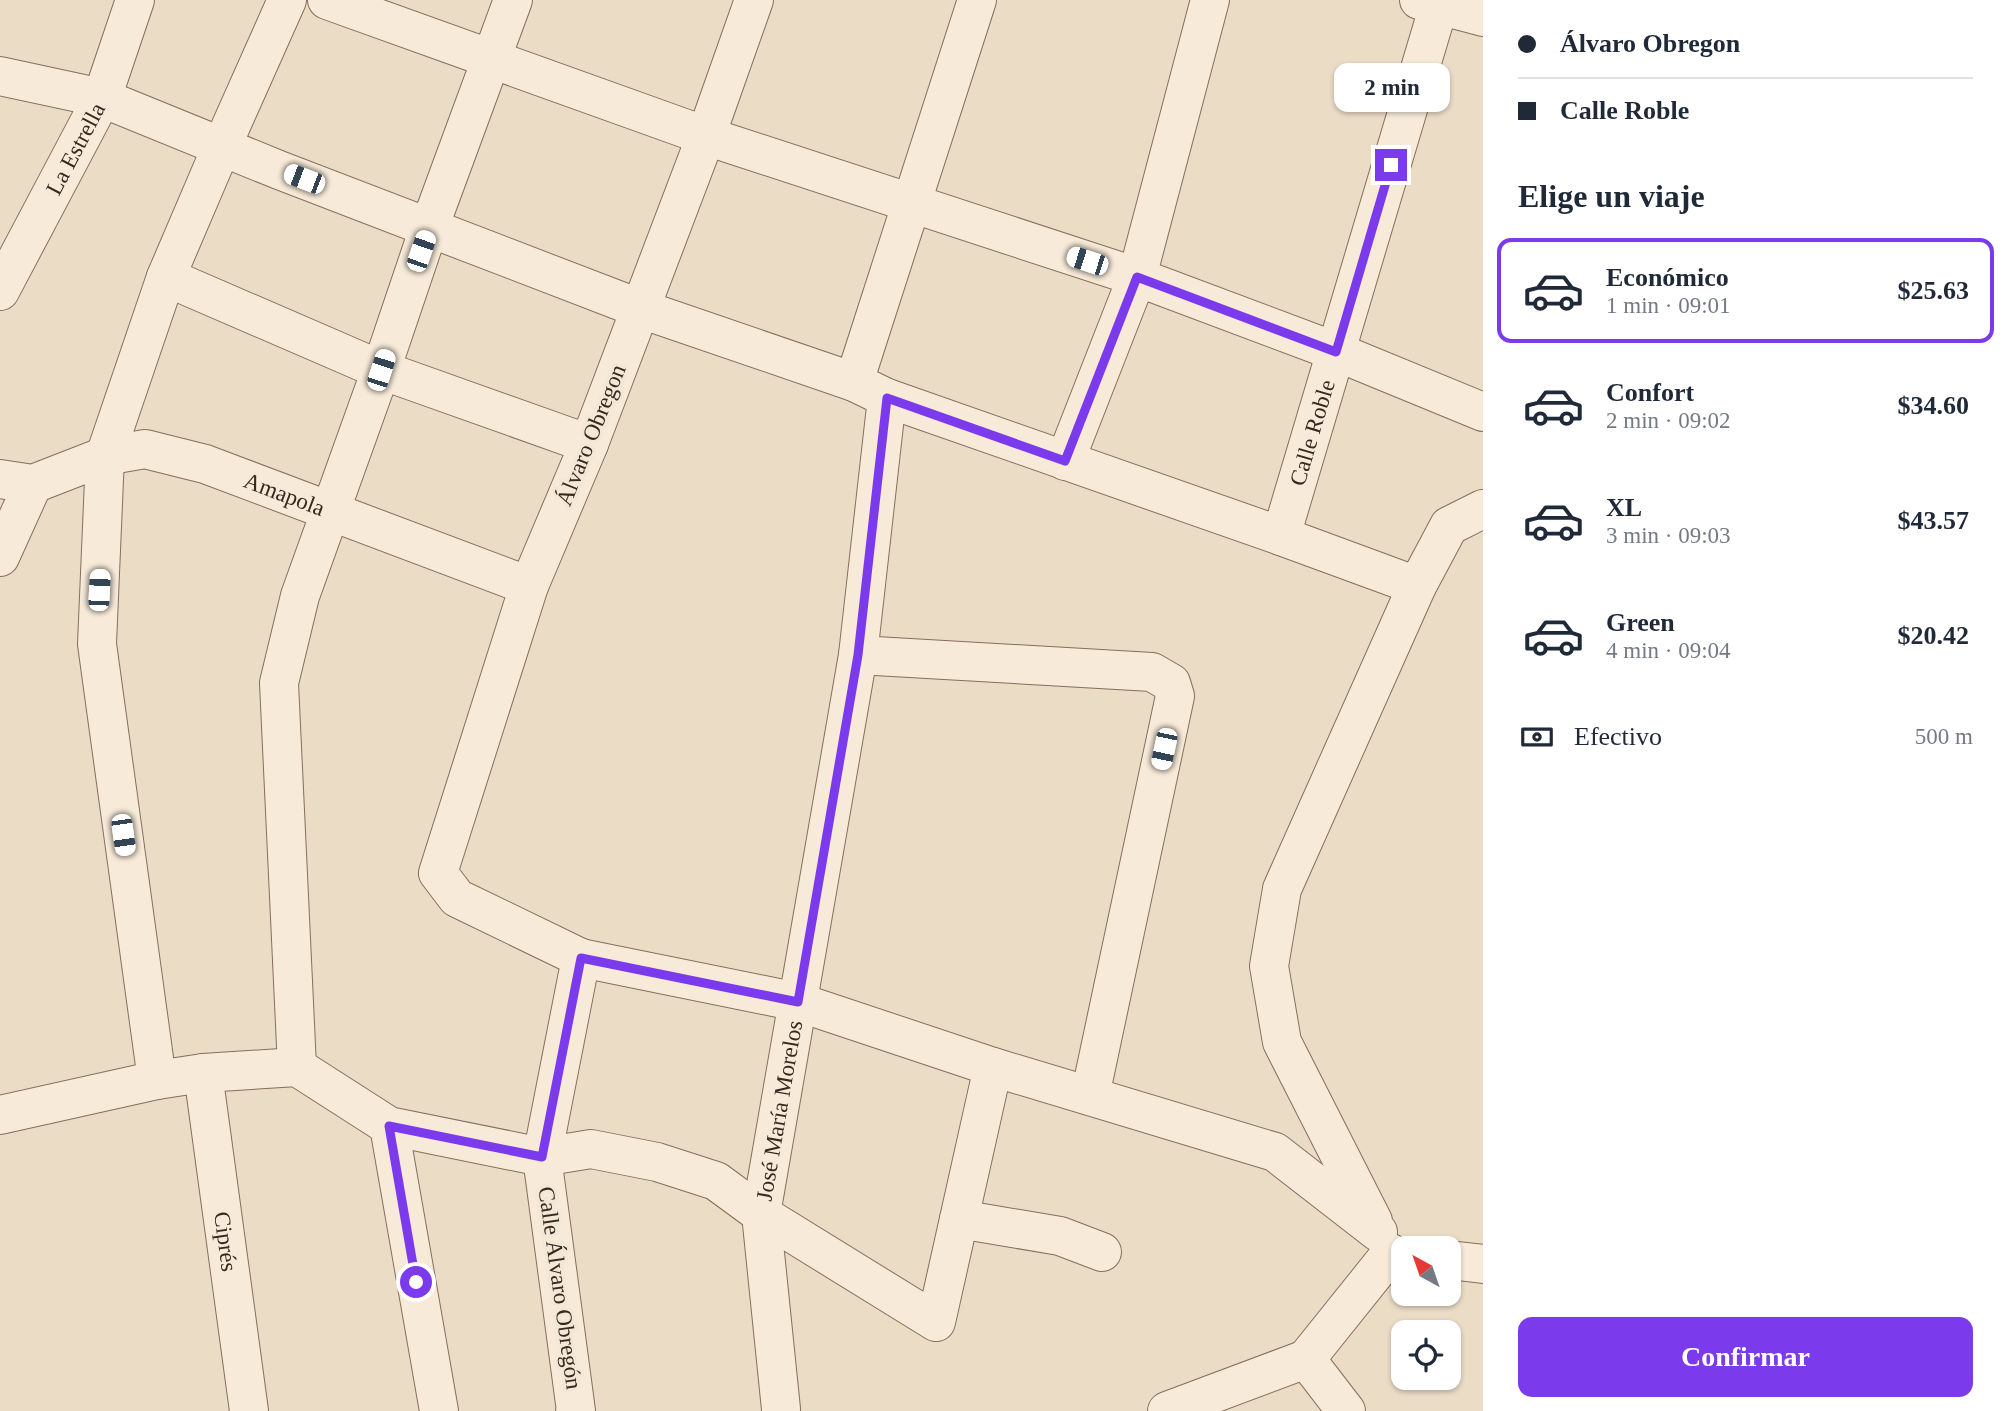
<!DOCTYPE html>
<html lang="es">
<meta charset="utf-8">
<style>
body{margin:0;font-family:Georgia,serif;background:#f2f2f3;color:#1f2937;height:100vh;display:flex;flex-direction:column;font-size:26px;white-space:nowrap}
*{box-sizing:border-box;margin:0}
p{font-size:23px;color:#747a83}
.icon{flex:none;width:38px;height:38px;fill:none;stroke:currentColor;stroke-width:2;stroke-linecap:round;stroke-linejoin:round}
.map{position:relative;flex:1;overflow:hidden}
.side{display:flex;flex-direction:column;background:#fff;width:525px}
.side>*{flex:none}
.hud{display:grid;align-content:center;height:154px;padding:0 35px;background:#fff}
.needle{width:46px;rotate:320deg}
.tools{position:absolute;left:1391px;top:1236px;display:grid;gap:14px}
.tools a{display:grid;place-items:center;width:70px;height:70px;border-radius:14px;background:#fff;box-shadow:0 2px 5px #0004;font-size:35px}
.end{position:absolute;width:32px;height:32px;margin:-16px;border:9px solid #7c3aed;background:#fff;box-shadow:0 0 0 4px #fff}
.from{border-radius:50%}
.bubble{position:absolute;height:49px;border-radius:14px;background:#fff;box-shadow:0 2px 5px #0004;font-size:23px;font-weight:800;line-height:49px;text-align:center}
.car{position:absolute;width:21px;height:42px;margin:-21px -10px;border-radius:9px;box-shadow:0 0 5px 2px #0007;background:linear-gradient(#fff 24%,#345 0 40%,#fff 0 76%,#345 0 86%,#fff 0)}
.hud b{display:flex;align-items:center;gap:24px;height:66px;font-size:26px}
.hud b+b{border-top:2px solid #e0e1e3}
.hud i{width:18px;height:18px;background:#1f2937}
ul{padding:0;list-style:none}
li{display:flex;align-items:center;gap:21px;height:105px;margin:0 14px 10px;padding:0 21px;border:4px solid transparent;border-radius:14px}
li div{flex:1}
li b{display:block;font-size:26px}
li em{font-style:normal;font-weight:800}
li.selected{border-color:#7c3aed}
li>.icon{width:63px;height:63px;stroke-width:1.5}
h2{padding:0 35px;font-size:32px;line-height:84px}
.pay{display:flex;align-items:center;gap:18px;height:77px;padding:0 35px;font-size:26px}
.pay p{margin-inline-start:auto}
.button{display:flex;gap:14px;margin-top:auto;padding:14px 35px}
.button a{flex:1;height:80px;border-radius:14px;background:#7c3aed;color:#fff;font-size:28px;font-weight:800;line-height:80px;text-align:center}
main{display:flex;flex:1;min-height:0}
.map>svg:first-child{display:block}
</style>
<main>
<div class="map">
<svg width="1483" height="1411" viewBox="0 0 1483 1411">
<rect width="100%" height="100%" fill="#ebdcc6"/>
<g fill="none" stroke-linecap="round" stroke-linejoin="round">
<g stroke="#856e5d" stroke-width="40">
<g id="minor">
<path d="M327,0L706,136L1137,277L1337,352L1483,412"/>
<path d="M754,0L706,136L589,444L529,586L438,873L457,898L581,958L798,1002L993,1067L1275,1152L1378,1232"/>
<path d="M1419,0L1483,17"/>
<path d="M0,76L102,98L279,170L641,309L854,382L887,398L1281,536L1417,586"/>
<path d="M166,277L381,370L589,444"/>
<path id="s1" d="M0,291L102,98L135,0"/>
<path d="M854,382L977,0"/>
<path d="M1065,461L1137,277L1210,0"/>
<path id="s2" d="M0,479L33,484L105,456L145,449L205,464L529,586"/>
<path id="s3" d="M1281,536L1439,5"/>
<path d="M0,557L33,484"/>
<path d="M858,655L1152,672L1171,683L1175,696L1090,1096"/>
<path d="M297,1067L279,683L300,596L381,370L429,228L513,0"/>
<path id="s4" d="M203,1073L249,1411"/>
<path d="M157,1080L97,644L105,456L166,277L222,146L287,0"/>
<path d="M0,1115L157,1080L203,1073L297,1067L389,1126L542,1157L591,1149L657,1162L716,1181L761,1214L936,1322L993,1067"/>
<path d="M389,1126L439,1411"/>
<path d="M959,1219L1060,1236L1102,1252"/>
<path d="M1373,1221L1282,1042L1269,966L1282,889L1417,586L1449,526L1483,509"/>
<path d="M1449,1260L1483,1264"/>
<path d="M1306,1359L1391,1253"/>
<path d="M1306,1359L1346,1411"/>
<path id="s5" d="M781,1409L761,1214L858,655L887,398"/>
<path d="M575,1411H576L542,1157L581,958"/>
<path d="M1167,1411L1306,1359"/>
</g>
</g>
<use href="#minor" stroke="#f7ead9" stroke-width="38"/>
</g>
<g fill="none" stroke-linecap="round" stroke-linejoin="round">
<path stroke="#7c3aed" stroke-width="9" d="M416,1282L389,1126L542,1157L581,958L798,1002L858,655L887,398L1065,461L1137,277L1336,352L1391,165"/>
</g>
<g text-anchor="middle" dominant-baseline="central" stroke-width="7" stroke-linejoin="round" paint-order="stroke">
<g font-size="23" fill="#372820" stroke="#f3e7d5">
<text stroke="none"><textPath href="#s1" startOffset="161">La Estrella</textPath></text>
<text stroke="none"><textPath href="#s3" startOffset="108">Calle Roble</textPath></text>
<text transform="translate(591 435) rotate(-68)">Álvaro Obregon</text>
<text stroke="none"><textPath href="#s2" startOffset="298">Amapola</textPath></text>
<text stroke="none"><textPath href="#s5" startOffset="301">José María Morelos</textPath></text>
<text stroke="none"><textPath href="#s4" startOffset="170">Ciprés</textPath></text>
<text transform="translate(560 1288) rotate(82)">Calle Álvaro Obregón</text>
</g>
</g>
</svg>
<div class="tools">
<a><svg class="needle" viewBox="-14 -14 28 28"><path d="M0-13l5 13h-10z" fill="#e53935"/><path d="M0 13l5-13h-10z" fill="#747a83"/></svg></a>
<a><svg class="icon" aria-label="locate" viewBox="0 0 24 24"><circle cx="12" cy="12" r="6"/><path d="M12 2v4M12 18v4M2 12h4M18 12h4"/></svg></a>
</div>
<i class="end from" style="left:416px;top:1282px"></i>
<i class="end" style="left:1391px;top:165px"></i>
<div class="bubble" style="left:1334px;top:63px;width:116px">2 min</div>
<i class="car" style="left:304px;top:179px;rotate:291deg"></i>
<i class="car" style="left:421px;top:251px;rotate:19deg"></i>
<i class="car" style="left:1087px;top:261px;rotate:288deg"></i>
<i class="car" style="left:381px;top:370px;rotate:18deg"></i>
<i class="car" style="left:99px;top:590px;rotate:3deg"></i>
<i class="car" style="left:1164px;top:749px;rotate:192deg"></i>
<i class="car" style="left:123px;top:835px;rotate:172deg"></i>
</div>
<section class="side">
<div class="hud">
<b><i class="from"></i>Álvaro Obregon</b>
<b><i></i>Calle Roble</b>
</div>
<h2>Elige un viaje</h2>
<ul>
<li class="selected"><svg class="icon" aria-label="car" viewBox="0 0 24 24"><path d="M5 17H2v-5l4-1 3-4h7l3 4 3 1v5h-3M9 17h6M6 11h13"/><circle cx="7" cy="17" r="2"/><circle cx="17" cy="17" r="2"/></svg><div><b>Económico</b><p>1 min · 09:01</p></div><em>$25.63</em></li>
<li><svg class="icon" aria-label="car" viewBox="0 0 24 24"><path d="M5 17H2v-5l4-1 3-4h7l3 4 3 1v5h-3M9 17h6M6 11h13"/><circle cx="7" cy="17" r="2"/><circle cx="17" cy="17" r="2"/></svg><div><b>Confort</b><p>2 min · 09:02</p></div><em>$34.60</em></li>
<li><svg class="icon" aria-label="car" viewBox="0 0 24 24"><path d="M5 17H2v-5l4-1 3-4h7l3 4 3 1v5h-3M9 17h6M6 11h13"/><circle cx="7" cy="17" r="2"/><circle cx="17" cy="17" r="2"/></svg><div><b>XL</b><p>3 min · 09:03</p></div><em>$43.57</em></li>
<li><svg class="icon" aria-label="car" viewBox="0 0 24 24"><path d="M5 17H2v-5l4-1 3-4h7l3 4 3 1v5h-3M9 17h6M6 11h13"/><circle cx="7" cy="17" r="2"/><circle cx="17" cy="17" r="2"/></svg><div><b>Green</b><p>4 min · 09:04</p></div><em>$20.42</em></li>
</ul>
<div class="pay"><svg class="icon" aria-label="cash" viewBox="0 0 24 24"><path d="M3 7h18v10H3z"/><circle cx="12" cy="12" r="2"/></svg>Efectivo<p>500 m</p></div>
<div class="button"><a>Confirmar</a></div>
</section>
</main>
